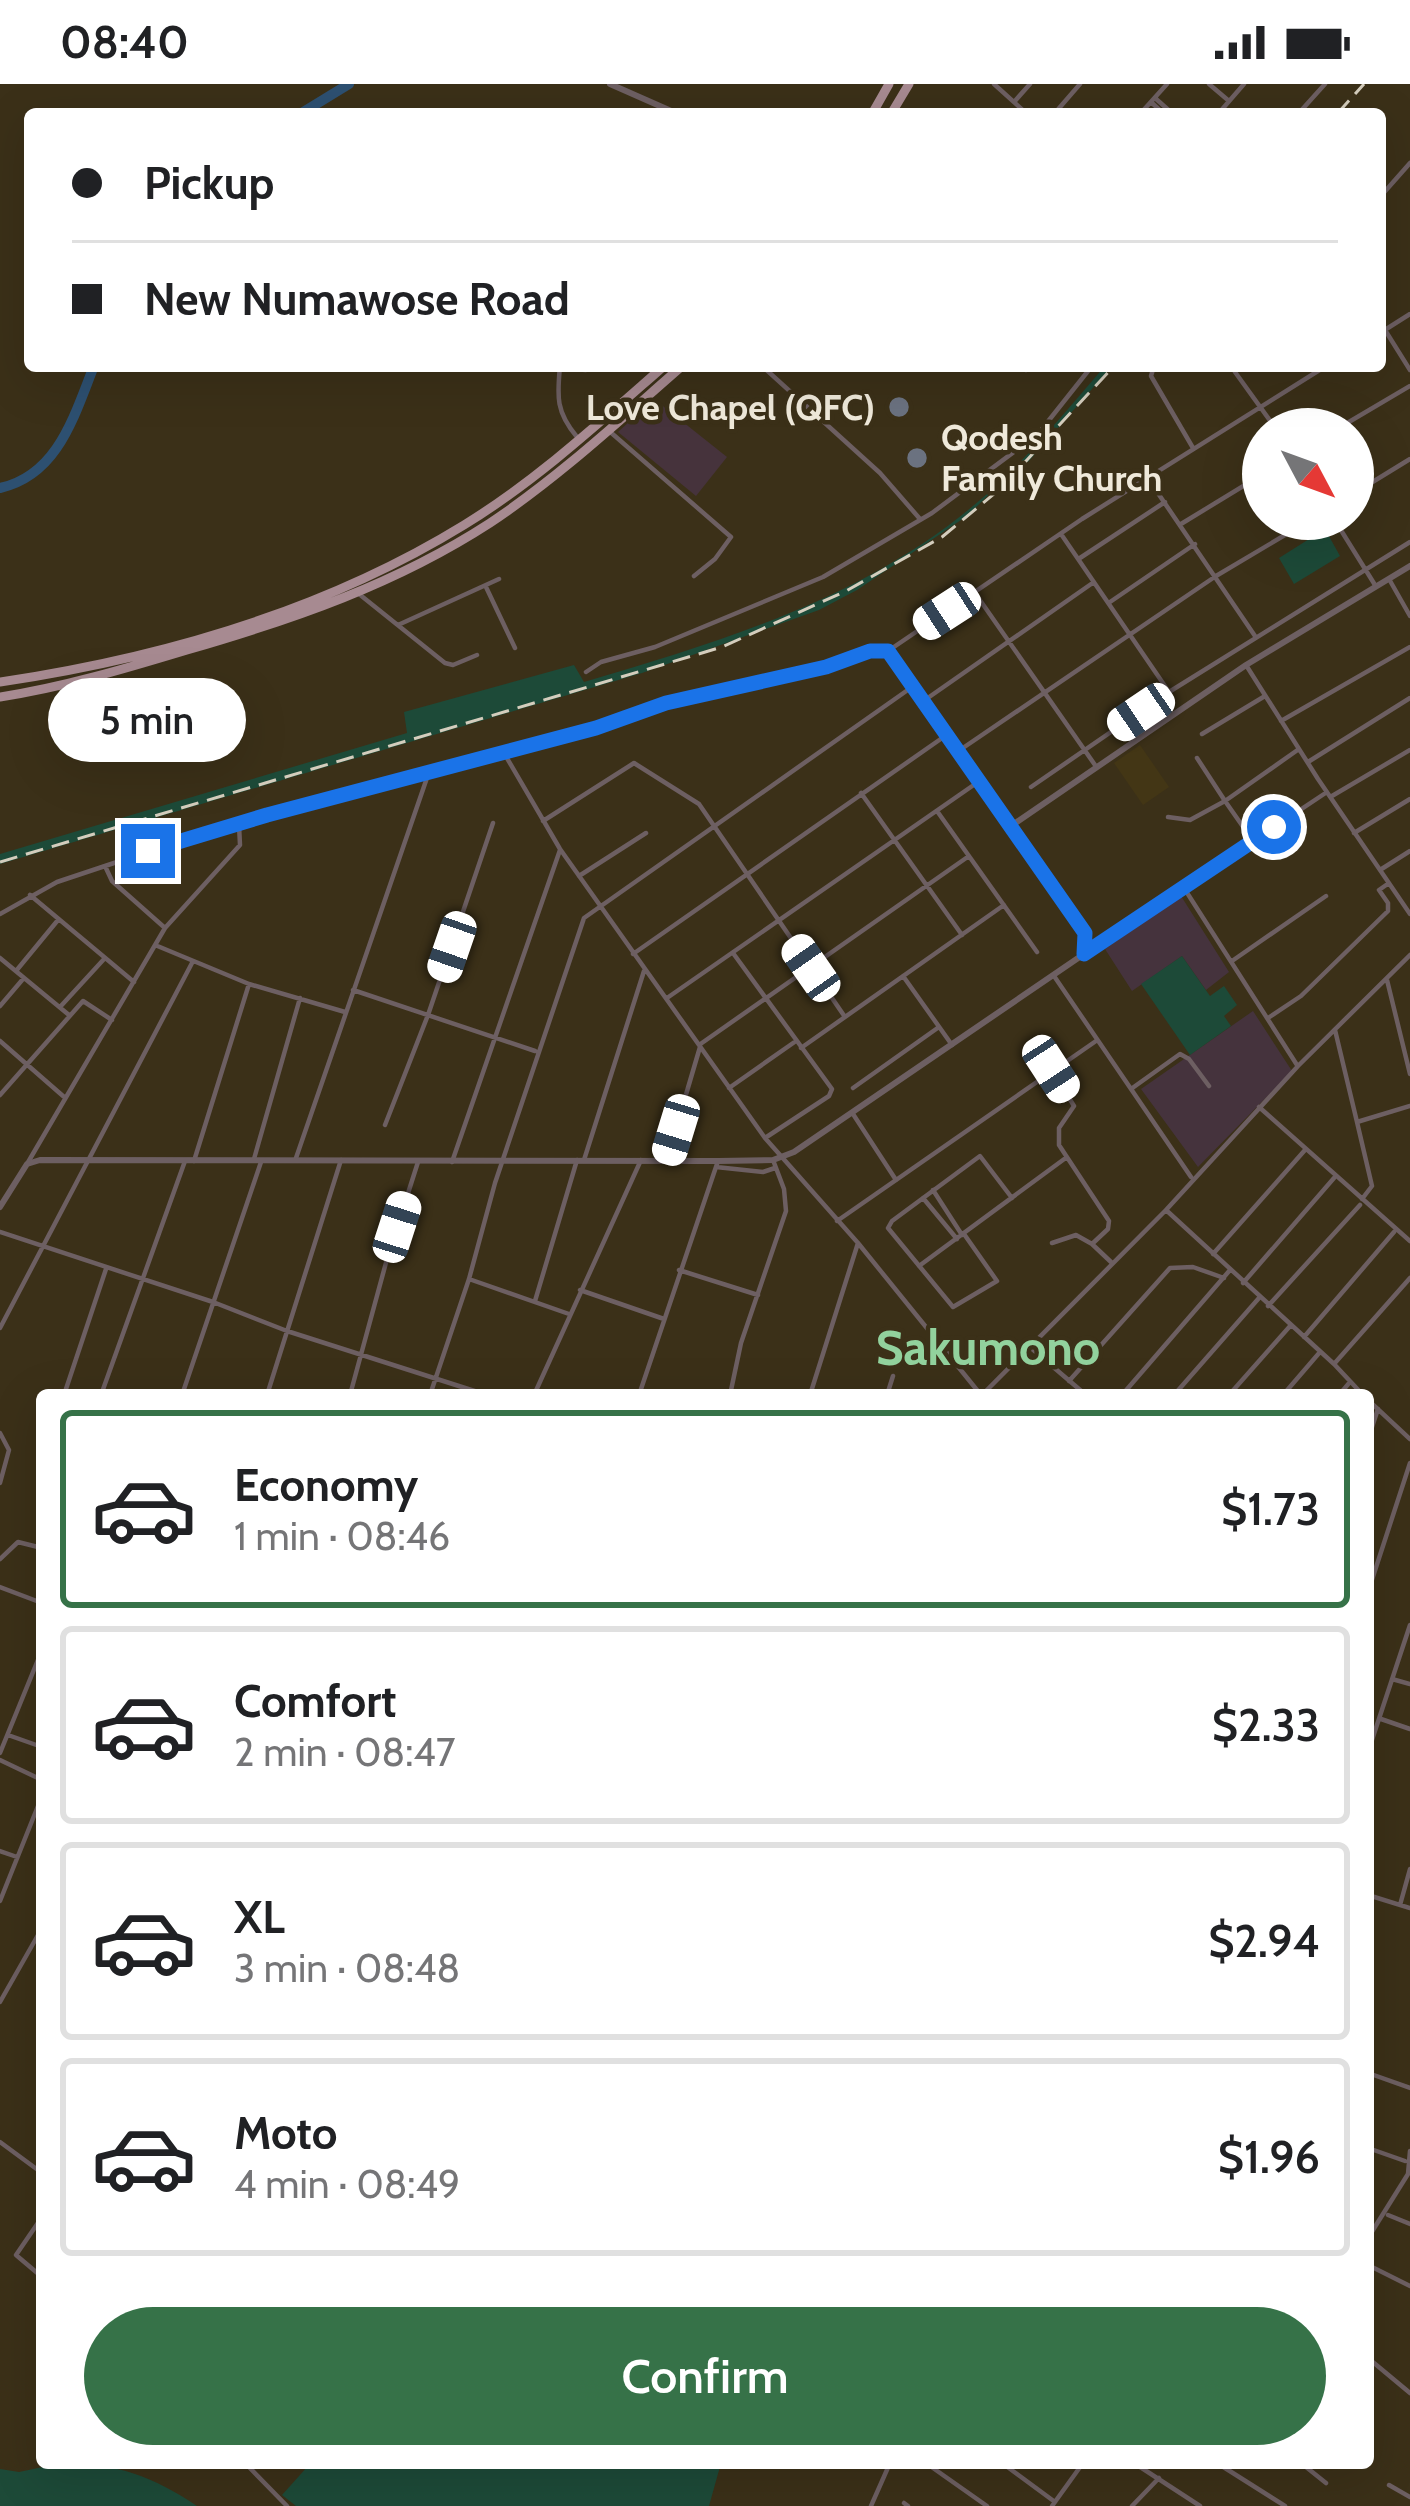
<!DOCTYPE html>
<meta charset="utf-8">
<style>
body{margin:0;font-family:Cabin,sans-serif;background:#f6f6f6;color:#202124;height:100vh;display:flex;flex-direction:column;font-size:45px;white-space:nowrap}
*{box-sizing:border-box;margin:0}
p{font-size:39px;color:#757577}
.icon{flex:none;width:66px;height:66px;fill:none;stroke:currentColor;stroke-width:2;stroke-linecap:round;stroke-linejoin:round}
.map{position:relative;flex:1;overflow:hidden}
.drawer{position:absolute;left:36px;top:1305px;width:1338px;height:1080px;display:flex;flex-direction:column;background:#fff;border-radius:12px;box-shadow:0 12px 48px #0002}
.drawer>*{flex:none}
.top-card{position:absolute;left:24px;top:24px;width:1362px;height:264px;border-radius:12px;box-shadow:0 12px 48px #0002;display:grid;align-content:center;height:264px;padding:0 48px;background:#fff}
.needle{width:78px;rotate:131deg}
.controls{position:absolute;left:1242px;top:324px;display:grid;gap:24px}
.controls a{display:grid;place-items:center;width:132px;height:132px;border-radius:50%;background:#fff;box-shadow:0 12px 48px #0002;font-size:60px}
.end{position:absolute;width:54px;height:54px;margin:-27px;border:15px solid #1a73e8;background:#fff;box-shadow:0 0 0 6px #fff}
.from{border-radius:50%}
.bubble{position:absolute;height:84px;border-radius:42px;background:#fff;box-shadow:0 12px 48px #0002;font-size:39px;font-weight:600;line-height:84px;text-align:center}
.car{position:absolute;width:36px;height:72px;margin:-36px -18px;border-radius:15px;box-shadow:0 0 9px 3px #0007;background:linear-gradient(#fff 24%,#345 0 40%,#fff 0 76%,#345 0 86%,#fff 0)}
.top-card b{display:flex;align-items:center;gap:42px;height:114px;font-size:45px}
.top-card b+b{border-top:3px solid #e0e0e0}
.top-card i{width:30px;height:30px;background:#202124}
ul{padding:21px 0 0;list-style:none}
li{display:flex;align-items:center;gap:36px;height:198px;margin:0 24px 18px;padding:0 24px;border:6px solid #e0e0e0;border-radius:12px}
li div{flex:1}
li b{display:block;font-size:45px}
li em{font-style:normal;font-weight:600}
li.selected{border-color:#367248}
li>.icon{width:108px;height:108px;stroke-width:1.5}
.action{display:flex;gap:24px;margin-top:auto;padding:24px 48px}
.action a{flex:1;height:138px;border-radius:72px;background:#367248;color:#fff;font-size:48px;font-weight:600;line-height:138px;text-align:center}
.status{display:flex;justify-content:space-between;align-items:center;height:84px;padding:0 60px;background:#fff;direction:ltr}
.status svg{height:33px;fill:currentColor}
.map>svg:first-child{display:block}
</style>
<div class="status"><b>08:40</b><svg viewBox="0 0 49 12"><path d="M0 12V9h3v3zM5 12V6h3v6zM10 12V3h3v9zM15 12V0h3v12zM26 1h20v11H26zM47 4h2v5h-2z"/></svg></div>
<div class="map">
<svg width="1410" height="2422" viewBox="0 0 1410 2422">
<rect width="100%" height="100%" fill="#3b3018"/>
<path fill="#46333c" d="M654,315L727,373L696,412L618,348Z"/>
<path fill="#433615" d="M1140,661L1169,703L1143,721L1114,679Z"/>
<path fill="#45333d" d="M1181,812L1229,888L1206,906L1182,872L1132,907L1105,865Z
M1253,927L1292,987L1198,1083L1141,1005Z"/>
<path fill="#1d4a38" d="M1105,282H1112L1028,378L1024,376L967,432L857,506L819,526L642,589L0,780V770L407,649L404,628L574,581L584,598C733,554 885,508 1001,397C1038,362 1071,321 1105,282Z
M1325,445L1340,472L1294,500L1279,474Z
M1182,872L1210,912L1224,902L1237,921L1224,932L1231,942L1190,971L1141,900Z
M62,2379C115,2379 153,2392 197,2422H0V2385L19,2388Z
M306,2379H721L709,2422H296L282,2411L308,2382Z"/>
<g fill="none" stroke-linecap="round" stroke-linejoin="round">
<path stroke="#2d5071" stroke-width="10" d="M300,30L349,0
M0,404C58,391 74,332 94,282"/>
<path stroke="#6d5f62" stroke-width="4.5" d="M994,0L1027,30
M1209,0L1229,17
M1155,14L1173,30
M1014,18L1030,0
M1151,18L1164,30
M1054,30L1080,0
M1140,30L1167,0
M1218,30L1244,0
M1298,30L1325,0
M1380,113L1410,79
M1385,246L1410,286
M1380,249L1410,230
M560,282C557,313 556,328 577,353
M762,282L880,389L920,435
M1019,282L1026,286L1034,282
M1154,282L1151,292L1193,364
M495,283V282
M560,284L586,286L592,282
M1235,288L1276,345
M1337,345L1410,302
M608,346L731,453L715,475L694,492
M1147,393L1255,552
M1353,410L1410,375
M1334,435L1375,501
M1181,440L1263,390
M1061,450L1169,608
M1080,474L1165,418
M1389,495L1410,532
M486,503L515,564
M975,509L1095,681
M359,510L445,579L453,581L477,571
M1110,518L1195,460
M398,541L499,495
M888,567L1082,435L1326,282
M888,567L1011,742
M1246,581L1318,695L1410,830
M586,588L601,578L655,563L823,493L932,429L1038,350L1092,282
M68,602L78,633
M922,618L1094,498
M1281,637L1410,563
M1202,650L1265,612
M957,668L1216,492L1312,435
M504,669L560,765L765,1054L858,1159L981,1311
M1308,678L1410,614
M1031,703L1169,608L1410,458
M861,709L962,851
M1332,712L1410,666
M937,727L1037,868
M1168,733L1190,736L1225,717L1197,674
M543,737L634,679L699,720L845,933
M1354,749L1410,715
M1253,757L1225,717L1299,665
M105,782L112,797L165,844
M1380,786L1410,767
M579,792L646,749
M1184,804L1297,981
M30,811L134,898
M0,830L57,798L192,753L595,644L666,619L826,583L870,567H888
M155,861L249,900L345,928
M733,869L832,1005L829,1012L765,1054
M633,870L945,652
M1084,870L1327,708
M0,874L69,931
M1232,877L1326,812
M16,887L58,836
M903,892L952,961
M1054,892L1191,1093
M1387,896L1410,990
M353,906L535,967
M667,914L978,698
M0,922L23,895
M60,923L105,874
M1268,934L1301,912L1388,827V819L1379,806L1389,799
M1335,946L1357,1038
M0,957L63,1012
M699,961L969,772
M801,964L1004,821
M1051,985L1074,1022L1059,1044V1061L1109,1137L1108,1145L1092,1160L1111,1178
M729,1004L796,957
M853,1004L939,943
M1131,1005L1180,970L1189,975L1209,1002
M0,1011L83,917L112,936
M1259,1023L1410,1157
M853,1030L896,1096
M385,1041L428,931L493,739
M296,1074L429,688
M254,1075L300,914
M667,1075L700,963
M584,1076L644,887
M194,1077L249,900
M452,1078L560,766
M27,1080L165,844L240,761L239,741
M716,1083L763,1088L775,1084
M933,1106L962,1151
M923,1114L957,1155
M1362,1115L1372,1102L1357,1038L1410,1022
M1166,1126L1334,1280L1363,1311
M837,1137L1096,957
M0,1148L213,1218L287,1247L487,1311
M964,1150L997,1197L953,1223L888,1144L892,1137L980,1072L1012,1114
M1052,1159L1076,1151L1092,1160
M1213,1170L1305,1066
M919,1182L1067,1073
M679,1186L758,1211
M469,1195L569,1230
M1243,1199L1334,1094
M580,1206L664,1235
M535,1217L577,1076
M1268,1222L1360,1121
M0,1244L192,879
M1304,1253L1394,1148
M1031,1264L1086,1311
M1334,1280L1410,1194
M1069,1297L1170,1184L1193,1183L1224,1194
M64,1311L106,1185
M101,1311L185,1077
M182,1311L261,1078
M267,1311L341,1076
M350,1311L387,1175L418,1078
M430,1311L469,1195L495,1099L584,834L912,603
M534,1311L641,1076
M639,1311L718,1077
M730,1311L741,1259L786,1127L784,1105L773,1076
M810,1311L858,1159
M887,1311L893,1292
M982,1311L1166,1126L1298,982L1410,871
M1122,1311L1230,1186
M1174,1311L1259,1214
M1229,1311L1291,1241
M1283,1311L1320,1268
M1339,1311L1350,1298
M1368,1316L1410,1355
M0,1349L9,1366L0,1399
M1368,1355L1378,1325
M0,1475L18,1458L42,1464
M0,1503L42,1519
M1368,1508L1410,1379
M1392,1595L1410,1600
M1381,1635L1410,1645
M8,1651L42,1663
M1368,1668L1410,1541
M0,1669L42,1566
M0,1676L42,1696
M0,1767L17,1773
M1368,1811L1410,1824
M0,1817L42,1712
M1400,1821L1410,1785
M0,1918L42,1844
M1368,1989L1410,2004
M0,2058L42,2089
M1368,2064L1405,2077
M1388,2131L1410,2140
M42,2133L16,2171L42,2193
M1368,2154L1408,2090L1410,2067
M1368,2181L1410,2202
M1368,2274L1410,2309
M245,2379L287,2422
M1002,2379L1055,2418
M1134,2379L1200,2422
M1217,2379L1285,2422
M1301,2379L1326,2399
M933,2384L987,2422
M1389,2401L1410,2413
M904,2419L908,2422
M871,2422L890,2379
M1052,2422L1083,2379
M1132,2422L1159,2394"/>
<path stroke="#6d5f62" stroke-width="6" d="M610,0L678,30
M0,1123L27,1080L40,1076L718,1077L773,1076L794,1068L1084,870L1085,849L1011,742L1246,581L1410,482"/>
<path stroke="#a78a91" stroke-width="9" d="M872,30L889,0
M891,30L909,0
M0,598C161,574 324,527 464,441C536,397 600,338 664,282
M0,613C64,603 124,585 187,566C294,535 396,500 490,439C559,393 620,336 682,282"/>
<path stroke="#d4cdbd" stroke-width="3" stroke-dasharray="18 9" stroke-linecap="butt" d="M1337,30L1364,0
M0,778L722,563L846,507L942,453L1000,405L1114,282"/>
</g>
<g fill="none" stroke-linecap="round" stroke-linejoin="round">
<path stroke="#1a73e8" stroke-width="15" d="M148,767L267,731L596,644L666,619L826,583L870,567H888L1085,849L1084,870L1274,743"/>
</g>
<g fill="#6b7280" stroke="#3b3018" stroke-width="4.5">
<circle cx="899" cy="323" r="12"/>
<circle cx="917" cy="374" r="12"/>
</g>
<g text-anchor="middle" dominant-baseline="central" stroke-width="9" stroke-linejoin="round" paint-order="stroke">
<g font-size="36" font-weight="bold" fill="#efe9da" stroke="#3b3018" text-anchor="end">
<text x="875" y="323">Love Chapel (QFC)</text>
<text x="941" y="353" text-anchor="start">Qodesh<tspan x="941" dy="41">Family Church</tspan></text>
</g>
<g font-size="48" font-weight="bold" fill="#92d29d" stroke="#3b3018">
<text x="988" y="1264">Sakumono</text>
</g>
</g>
</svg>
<div class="controls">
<a><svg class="needle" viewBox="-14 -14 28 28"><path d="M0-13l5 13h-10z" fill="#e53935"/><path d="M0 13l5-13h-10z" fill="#757577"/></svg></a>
</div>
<i class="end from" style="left:1274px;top:743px"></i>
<i class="end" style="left:148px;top:767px"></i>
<div class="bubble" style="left:48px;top:594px;width:198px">5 min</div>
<i class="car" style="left:947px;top:527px;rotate:237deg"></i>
<i class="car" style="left:1141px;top:628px;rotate:236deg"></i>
<i class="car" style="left:452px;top:863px;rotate:199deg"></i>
<i class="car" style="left:811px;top:884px;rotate:325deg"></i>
<i class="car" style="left:1051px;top:985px;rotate:147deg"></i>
<i class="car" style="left:676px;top:1046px;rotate:197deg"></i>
<i class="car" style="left:397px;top:1143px;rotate:18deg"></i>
<div class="top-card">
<b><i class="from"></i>Pickup</b>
<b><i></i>New Numawose Road</b>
</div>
<section class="drawer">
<ul>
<li class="selected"><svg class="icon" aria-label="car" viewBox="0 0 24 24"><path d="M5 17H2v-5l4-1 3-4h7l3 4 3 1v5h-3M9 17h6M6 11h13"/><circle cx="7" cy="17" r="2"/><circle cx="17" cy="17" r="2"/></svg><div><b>Economy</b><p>1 min · 08:46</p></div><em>$1.73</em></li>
<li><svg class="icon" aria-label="car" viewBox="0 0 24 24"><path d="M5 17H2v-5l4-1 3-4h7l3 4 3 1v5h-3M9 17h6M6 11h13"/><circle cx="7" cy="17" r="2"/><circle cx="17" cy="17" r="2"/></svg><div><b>Comfort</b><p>2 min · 08:47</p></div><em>$2.33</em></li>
<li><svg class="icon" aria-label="car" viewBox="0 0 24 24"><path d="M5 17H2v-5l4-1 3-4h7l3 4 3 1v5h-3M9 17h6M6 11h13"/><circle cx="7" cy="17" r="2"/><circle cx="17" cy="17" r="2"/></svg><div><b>XL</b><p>3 min · 08:48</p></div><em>$2.94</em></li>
<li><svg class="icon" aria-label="car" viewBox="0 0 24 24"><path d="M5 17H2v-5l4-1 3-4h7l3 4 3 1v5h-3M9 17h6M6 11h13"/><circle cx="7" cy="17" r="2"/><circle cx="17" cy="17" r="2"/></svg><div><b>Moto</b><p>4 min · 08:49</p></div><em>$1.96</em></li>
</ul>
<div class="action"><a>Confirm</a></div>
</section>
</div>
